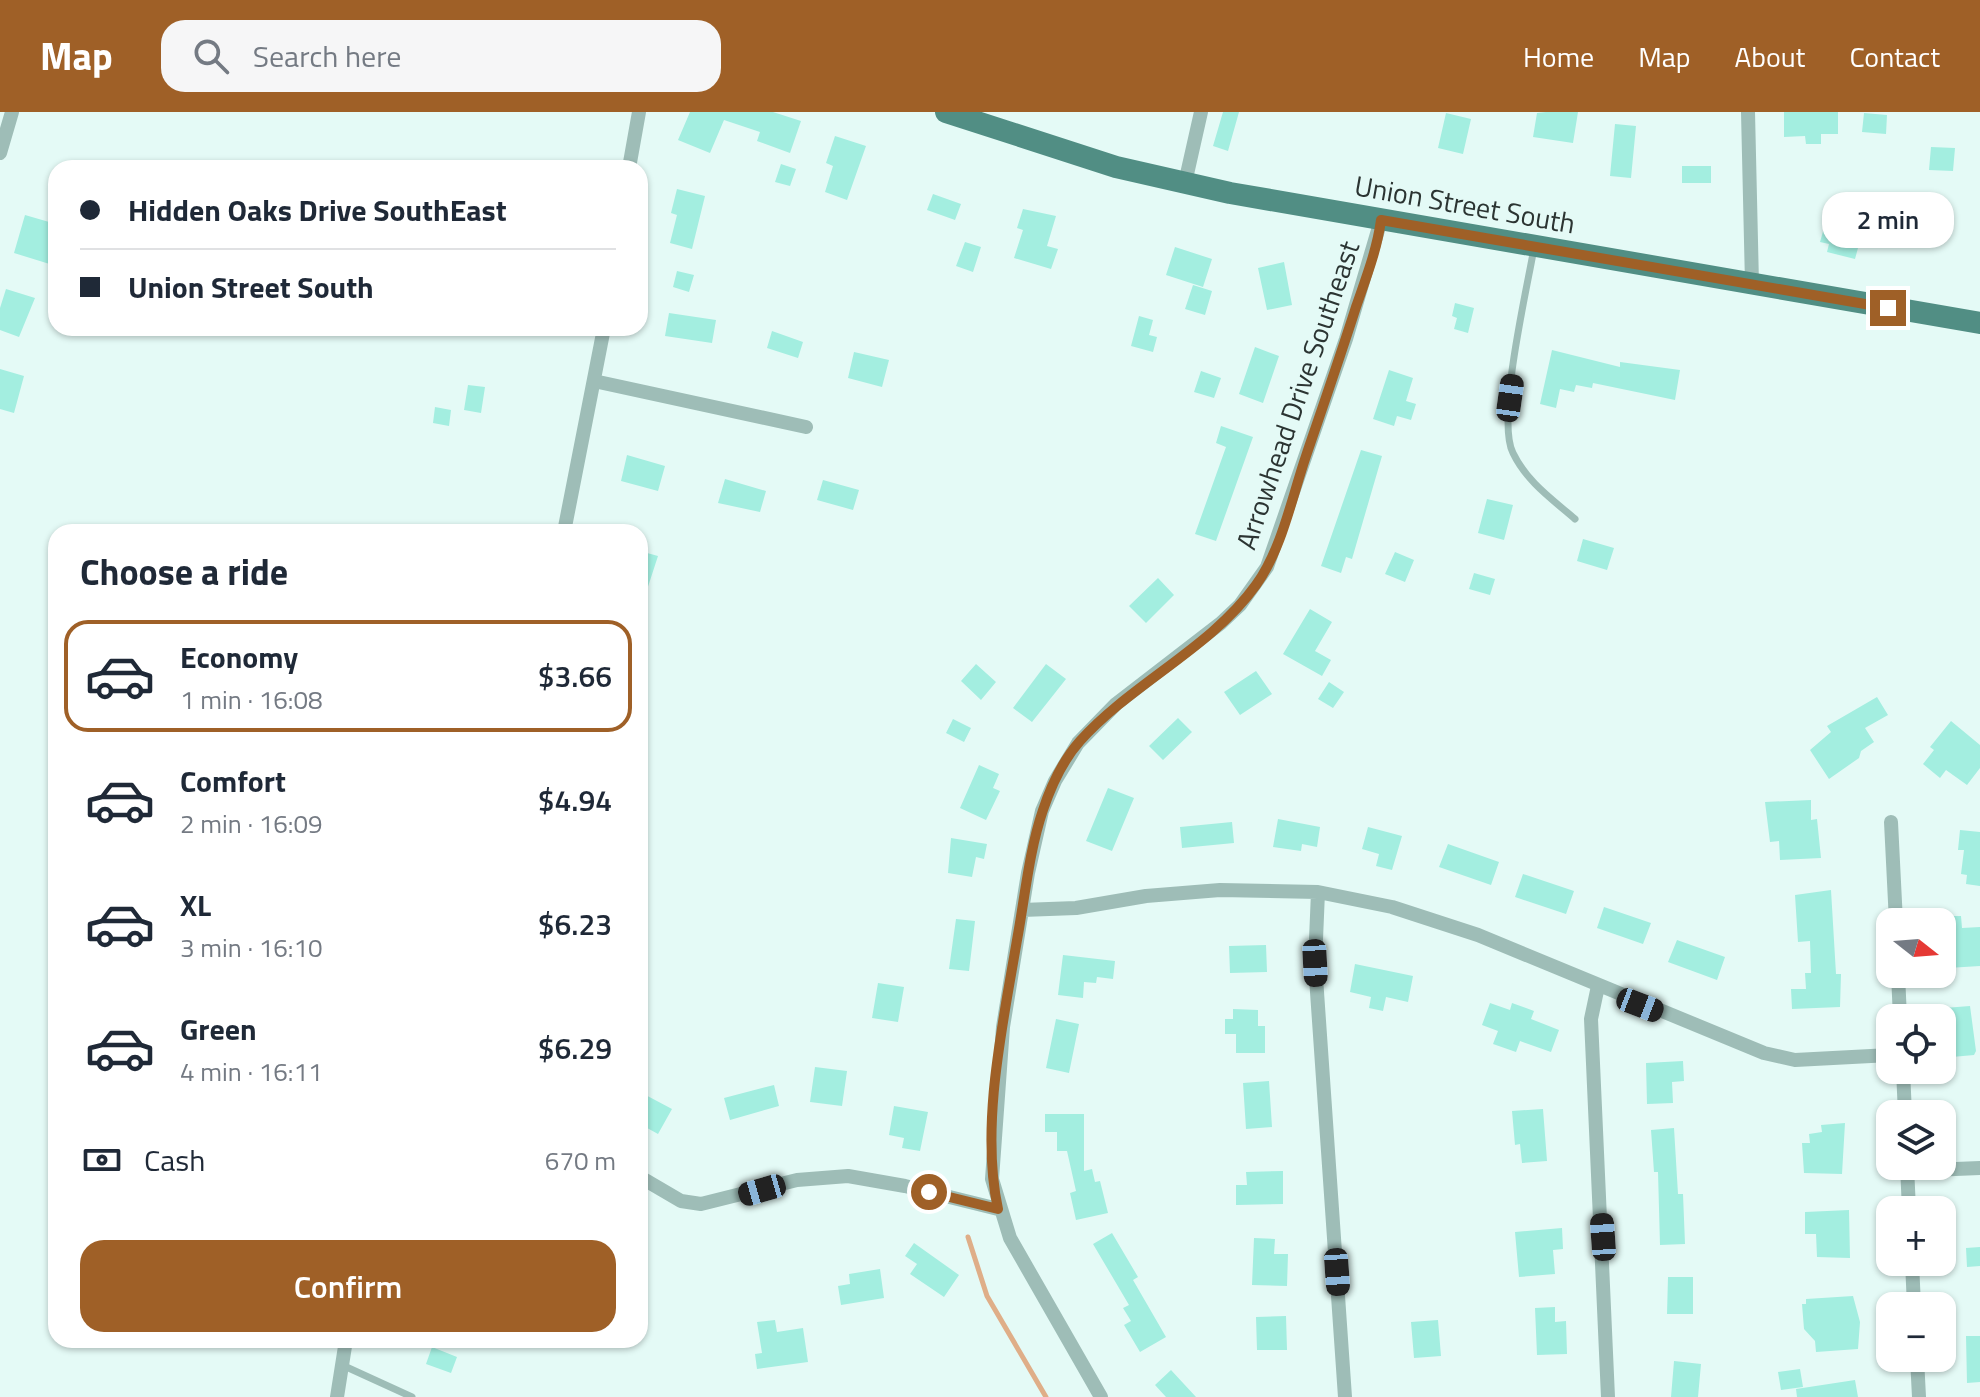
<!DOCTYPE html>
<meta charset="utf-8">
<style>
body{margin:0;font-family:"Titillium Web",sans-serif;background:#f6f6f7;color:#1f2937;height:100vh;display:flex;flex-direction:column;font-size:30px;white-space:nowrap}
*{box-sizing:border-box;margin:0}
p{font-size:26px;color:#747a83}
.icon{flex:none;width:44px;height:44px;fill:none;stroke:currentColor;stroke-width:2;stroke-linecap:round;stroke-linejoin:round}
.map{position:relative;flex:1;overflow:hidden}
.side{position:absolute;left:48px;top:412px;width:600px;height:824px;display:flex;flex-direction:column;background:#fff;border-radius:24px;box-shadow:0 2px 6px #0004}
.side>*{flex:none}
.top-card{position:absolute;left:48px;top:48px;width:600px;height:176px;border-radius:24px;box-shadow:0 2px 6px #0004;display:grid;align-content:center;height:176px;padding:0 32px;background:#fff}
.needle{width:52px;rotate:107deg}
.buttons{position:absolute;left:1876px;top:796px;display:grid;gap:16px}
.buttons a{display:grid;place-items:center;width:80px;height:80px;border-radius:16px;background:#fff;box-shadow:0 2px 6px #0004;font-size:40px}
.end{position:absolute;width:36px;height:36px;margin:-18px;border:10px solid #9f6027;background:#fff;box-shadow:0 0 0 4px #fff}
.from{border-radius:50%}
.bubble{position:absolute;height:56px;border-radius:24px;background:#fff;box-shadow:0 2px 6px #0004;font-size:26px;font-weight:600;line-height:56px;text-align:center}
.car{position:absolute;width:24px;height:48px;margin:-24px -12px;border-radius:10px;box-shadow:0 0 6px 2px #0007;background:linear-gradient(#222 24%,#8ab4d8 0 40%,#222 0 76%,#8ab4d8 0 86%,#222 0)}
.top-card b{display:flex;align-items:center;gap:28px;height:76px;font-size:30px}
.top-card b+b{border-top:2px solid #e0e1e3}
.top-card i{width:20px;height:20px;background:#1f2937}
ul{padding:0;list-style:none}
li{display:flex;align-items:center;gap:24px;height:112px;margin:0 16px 12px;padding:0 16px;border:4px solid transparent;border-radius:24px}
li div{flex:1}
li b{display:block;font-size:30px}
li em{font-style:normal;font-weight:600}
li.selected{border-color:#9f6027}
li>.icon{width:72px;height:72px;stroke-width:1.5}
h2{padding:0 32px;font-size:36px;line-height:96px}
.pay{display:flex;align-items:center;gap:20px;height:88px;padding:0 32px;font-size:30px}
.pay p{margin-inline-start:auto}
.cta{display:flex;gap:16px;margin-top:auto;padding:16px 32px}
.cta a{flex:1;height:92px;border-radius:24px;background:#9f6027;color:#fff;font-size:32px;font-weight:600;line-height:92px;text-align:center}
header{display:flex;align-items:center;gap:48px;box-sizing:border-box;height:112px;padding:0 40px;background:#9f6027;color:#fff}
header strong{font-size:38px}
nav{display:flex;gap:44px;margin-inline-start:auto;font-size:28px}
.search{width:560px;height:72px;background:#f6f6f7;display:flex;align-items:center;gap:20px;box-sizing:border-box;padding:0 28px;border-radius:24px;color:#747a83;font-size:30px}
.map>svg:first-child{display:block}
</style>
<header>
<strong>Map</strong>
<div class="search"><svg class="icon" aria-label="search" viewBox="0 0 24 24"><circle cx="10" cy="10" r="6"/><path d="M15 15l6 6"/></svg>Search here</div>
<nav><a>Home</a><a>Map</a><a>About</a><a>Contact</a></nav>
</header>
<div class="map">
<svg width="1980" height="1285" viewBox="0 0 1980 1285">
<rect width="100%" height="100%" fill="#e4faf6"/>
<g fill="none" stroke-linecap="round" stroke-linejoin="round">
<path stroke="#dfae88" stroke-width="5" d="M968,1125L987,1184L1046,1285"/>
</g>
<path fill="#a3eee0" d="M690,0H773L801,9L790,41L757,29L760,20L724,8L710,41L678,28Z
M1223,0H1239L1228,39L1213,34Z
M1546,0H1578L1573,31L1533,25L1537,1Z
M1784,0H1838V22H1821V32H1806L1805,24L1784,25Z
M1446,1L1471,7L1463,42L1438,36Z
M1864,1L1887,3L1886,22L1862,20Z
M1615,12L1636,14L1631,66L1610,64Z
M835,24L866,34L847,88L825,80L833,54L826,51Z
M1931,35L1955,36L1953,59L1929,58Z
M781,52L796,57L790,74L775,70Z
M1682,54H1711V71H1682Z
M677,77L705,84L692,137L670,131L677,103L671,101Z
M933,82L961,92L955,108L927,98Z
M1023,97L1056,104L1047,134L1058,137L1051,157L1014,146L1023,118L1017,116Z
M25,103L56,112V154L14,141Z
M1824,116L1861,125L1855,147L1827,140L1829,132L1820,130Z
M965,130L981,135L973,160L956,154Z
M1175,135L1212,147L1203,175L1166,163Z
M1284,150L1292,193L1267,198L1258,156Z
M677,159L694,163L689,180L673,175Z
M1193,173L1212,179L1205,203L1185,197Z
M6,177L35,186L19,225L0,218V196Z
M1455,191L1474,196L1468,221L1454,217L1457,206L1452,204Z
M669,201L716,208L712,231L665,224Z
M1139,204L1153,208L1149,223L1157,225L1153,240L1131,234Z
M772,219L803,230L798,246L767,236Z
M1255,235L1279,244L1263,291L1239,282Z
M1552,238L1620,255V250L1680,258L1675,288L1593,271L1592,276L1576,273L1574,280L1560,277L1556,296L1540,292Z
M854,240L889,248L882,275L848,266Z
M0,257L24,264L14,301L0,297Z
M1389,258L1413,266L1406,289L1416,292L1411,308L1397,304L1394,314L1373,307Z
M1201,259L1221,266L1214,286L1194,280Z
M468,273L485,275L481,301L464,298Z
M435,295L451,298L449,314L433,311Z
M1221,314L1253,325L1216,429L1195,422L1226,335L1216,331Z
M1361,338L1382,344L1352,447L1346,445L1341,461L1321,454Z
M627,343L665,354L658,379L621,369Z
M725,367L766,379L760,400L718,391Z
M823,368L859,378L853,398L817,388Z
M1487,387L1513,393L1504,428L1478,421Z
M1583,427L1614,436L1607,458L1577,449Z
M640,439L658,444L643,490H640Z
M1395,440L1414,448L1405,470L1385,462Z
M1474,461L1495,467L1490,483L1469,477Z
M1158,466L1174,483L1146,511L1129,494Z
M1310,497L1332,510L1315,539L1331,548L1322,564L1283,542Z
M976,552L996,570L981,588L961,569Z
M1046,552L1066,567L1032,610L1013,596Z
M1256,559L1272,582L1240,603L1224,580Z
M1329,570L1344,580L1333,596L1318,587Z
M1877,585L1888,603L1865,616L1874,630L1861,639L1859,646L1829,667L1810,638L1831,620L1827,614Z
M1178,606L1192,620L1163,648L1149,634Z
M953,607L971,616L964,630L946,621Z
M1951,609L1980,633V656L1967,673L1946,658L1940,666L1923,652L1934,638L1930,635Z
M979,653L999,662L993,676L1000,679L986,708L960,696Z
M1108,676L1134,686L1112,739L1086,729Z
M1811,688V708L1817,707L1821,746L1780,748L1779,729L1770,730L1765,690Z
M1278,707L1320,715L1317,735L1302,732L1301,739L1273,735Z
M1232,710L1234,731L1182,736L1180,715Z
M1368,715L1402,724L1392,758L1376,754L1379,742L1362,737Z
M1960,718L1980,720V774L1966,772L1967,763L1961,762L1964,738H1958Z
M951,726L987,732L984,747L976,745L972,765L948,761Z
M1448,732L1499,750L1491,773L1439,755Z
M1523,762L1574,779L1566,802L1515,785Z
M1831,778L1836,862H1841L1840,895L1792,897L1791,877H1806L1805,861H1811L1810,829L1798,830L1795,783Z
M1604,795L1651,811L1643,832L1597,816Z
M1942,804H1961L1962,816L1980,815V854L1948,856L1942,833Z
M956,807L975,809L969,859L949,857Z
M1677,828L1725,845L1717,868L1668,850Z
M1266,833L1267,860L1230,861L1229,834Z
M1063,843L1115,849L1113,867L1097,865L1096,871L1084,870L1083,886L1058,883Z
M1355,852L1413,864L1408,890L1386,885L1383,899L1369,896L1371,885L1350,880Z
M878,871L904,875L898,910L872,906Z
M1490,891L1510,898L1512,891L1534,899L1531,907L1559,918L1551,940L1520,929L1516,940L1493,932L1498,919L1482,913Z
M1970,894L1976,939L1974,943L1952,945L1944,896Z
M1233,897L1258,898V914H1265V941H1236V922H1225V907H1233Z
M1056,907L1079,912L1069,961L1046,956Z
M1683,949L1684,969L1672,970L1673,991L1647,992L1646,951Z
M815,955L847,959L842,994L810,990Z
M1269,969L1272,1015L1246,1017L1243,971Z
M774,973L779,994L730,1008L724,986Z
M640,980L672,997L658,1022L640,1012Z
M894,994L928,1000L920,1039L902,1036L904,1026L889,1023Z
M1543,997L1547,1049L1522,1051L1520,1032L1515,1033L1512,999Z
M1045,1002H1084V1059L1092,1057L1095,1070L1100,1069L1108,1101L1076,1108L1070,1081L1076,1079L1067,1039H1057V1020H1045Z
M1845,1011L1842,1062L1804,1061L1802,1031H1810L1809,1022L1822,1020L1821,1013Z
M1674,1016L1678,1082H1683L1685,1132L1660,1133L1658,1060H1654L1651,1018Z
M1283,1059V1092L1236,1093V1073H1247L1246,1060Z
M1849,1098L1850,1146L1817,1145L1816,1122H1805V1100Z
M1562,1116L1563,1137L1553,1138L1555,1162L1519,1165L1515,1120Z
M1112,1121L1138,1165L1133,1168L1166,1225L1140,1240L1124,1213L1131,1209L1123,1196L1129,1193L1093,1132Z
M1254,1126L1275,1127L1274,1142H1288L1287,1174L1252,1173Z
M914,1131L959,1163L944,1185L910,1162L917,1152L905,1144Z
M1980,1135V1154L1967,1155L1966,1136Z
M880,1157L884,1186L841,1193L838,1174L850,1172L849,1162Z
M1668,1165H1693V1202H1667Z
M1853,1184L1860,1210L1858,1237L1816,1240L1815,1229L1804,1217L1802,1192H1806V1187Z
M1555,1195V1210L1566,1209L1567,1242L1537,1243L1535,1196Z
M1286,1204L1287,1238H1257L1256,1205Z
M775,1208L777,1220L803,1216L808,1250L757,1257L755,1242L762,1241L757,1210Z
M1438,1208L1441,1244L1414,1246L1411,1210Z
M1966,1224H1980V1270L1967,1271Z
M432,1235L457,1245L451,1261L426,1252Z
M1674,1249L1701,1252L1698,1285H1671Z
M1800,1257L1803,1275L1781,1278L1778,1260Z
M1171,1258L1196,1285H1166L1155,1273Z
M1855,1268L1858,1285H1797L1796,1277Z"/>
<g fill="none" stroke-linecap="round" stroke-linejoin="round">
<path stroke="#9ebdb7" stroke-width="7" d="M1534,136C1527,177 1496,308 1513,341C1527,370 1552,387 1575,407
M342,1253L412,1285"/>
<path stroke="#9ebdb7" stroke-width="14" d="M1748,0L1752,172
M0,41L12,0
M629,56L639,0
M1185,71L1201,0
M594,269L806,315
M564,420L604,216
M1891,710L1896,810
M1318,780L1315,851L1345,1285
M1022,798L1076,796L1146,784L1220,778L1318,780L1392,795L1478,823L1764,941L1795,948L1890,943
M1898,862L1900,906
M1598,874L1591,907L1608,1285
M1903,958L1905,1002
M1907,1054L1909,1098
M1907,1059L1980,1056
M640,1065L681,1089L701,1092L797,1068L848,1064L905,1074L998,1097
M1912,1150L1914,1194
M1917,1246L1919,1285
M337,1285L346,1228
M1101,1285L1010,1126L992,1067L1003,915L1028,761L1042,699L1055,669L1078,631L1116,592L1221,511L1240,493L1267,455L1346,227L1381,108"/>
<path stroke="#518e84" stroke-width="22" d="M946,0L1116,55L1230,81L1980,211"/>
</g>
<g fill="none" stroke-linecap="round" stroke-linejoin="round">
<path stroke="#9f6027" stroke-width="10" d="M929,1080L998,1097C980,1014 1003,911 1017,828C1025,785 1029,739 1043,698C1051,674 1064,647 1080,629C1132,571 1211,536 1256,473C1282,437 1292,385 1306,344C1323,294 1340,245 1356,195C1366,166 1377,138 1381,108L1888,196"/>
</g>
<g text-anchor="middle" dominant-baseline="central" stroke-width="6" stroke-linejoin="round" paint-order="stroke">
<g font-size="28" fill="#2b3432" stroke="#e4faf6">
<text transform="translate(1465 92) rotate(10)">Union Street South</text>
<text transform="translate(1297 283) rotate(-71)">Arrowhead Drive Southeast</text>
</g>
</g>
</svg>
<div class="buttons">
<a><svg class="needle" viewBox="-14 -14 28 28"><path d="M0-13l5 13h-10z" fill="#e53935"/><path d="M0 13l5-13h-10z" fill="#747a83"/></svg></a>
<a><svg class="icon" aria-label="locate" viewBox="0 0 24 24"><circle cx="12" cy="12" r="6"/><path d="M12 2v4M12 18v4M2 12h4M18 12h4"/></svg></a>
<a><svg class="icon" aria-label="layers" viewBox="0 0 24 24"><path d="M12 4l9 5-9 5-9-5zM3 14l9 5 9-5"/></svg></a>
<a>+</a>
<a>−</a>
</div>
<i class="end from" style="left:929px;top:1080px"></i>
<i class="end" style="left:1888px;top:196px"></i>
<div class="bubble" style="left:1822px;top:80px;width:132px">2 min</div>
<i class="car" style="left:1510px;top:286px;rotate:8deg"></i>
<i class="car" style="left:1315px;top:851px;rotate:177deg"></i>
<i class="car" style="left:1640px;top:893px;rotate:111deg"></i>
<i class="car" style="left:762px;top:1078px;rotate:254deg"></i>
<i class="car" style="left:1603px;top:1125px;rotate:356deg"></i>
<i class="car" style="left:1337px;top:1160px;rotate:176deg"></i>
<div class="top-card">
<b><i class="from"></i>Hidden Oaks Drive SouthEast</b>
<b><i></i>Union Street South</b>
</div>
<section class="side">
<h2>Choose a ride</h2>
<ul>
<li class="selected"><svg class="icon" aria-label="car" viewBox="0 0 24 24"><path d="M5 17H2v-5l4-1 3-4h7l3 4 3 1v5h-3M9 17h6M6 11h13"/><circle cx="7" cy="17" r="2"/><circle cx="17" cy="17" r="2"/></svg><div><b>Economy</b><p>1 min · 16:08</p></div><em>$3.66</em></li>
<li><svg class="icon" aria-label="car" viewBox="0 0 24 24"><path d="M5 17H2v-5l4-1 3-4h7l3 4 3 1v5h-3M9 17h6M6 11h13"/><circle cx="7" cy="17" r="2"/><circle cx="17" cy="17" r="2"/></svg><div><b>Comfort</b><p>2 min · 16:09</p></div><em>$4.94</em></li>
<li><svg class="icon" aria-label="car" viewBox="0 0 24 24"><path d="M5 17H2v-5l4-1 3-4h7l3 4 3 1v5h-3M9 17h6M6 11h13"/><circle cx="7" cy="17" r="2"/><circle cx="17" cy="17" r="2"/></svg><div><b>XL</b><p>3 min · 16:10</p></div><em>$6.23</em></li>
<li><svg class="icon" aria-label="car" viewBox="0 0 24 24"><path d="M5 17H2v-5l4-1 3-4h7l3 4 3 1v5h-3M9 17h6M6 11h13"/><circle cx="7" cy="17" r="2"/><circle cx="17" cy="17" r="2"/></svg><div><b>Green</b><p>4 min · 16:11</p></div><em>$6.29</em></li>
</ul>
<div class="pay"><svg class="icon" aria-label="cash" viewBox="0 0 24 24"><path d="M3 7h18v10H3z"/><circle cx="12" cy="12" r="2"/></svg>Cash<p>670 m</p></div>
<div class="cta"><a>Confirm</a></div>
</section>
</div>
